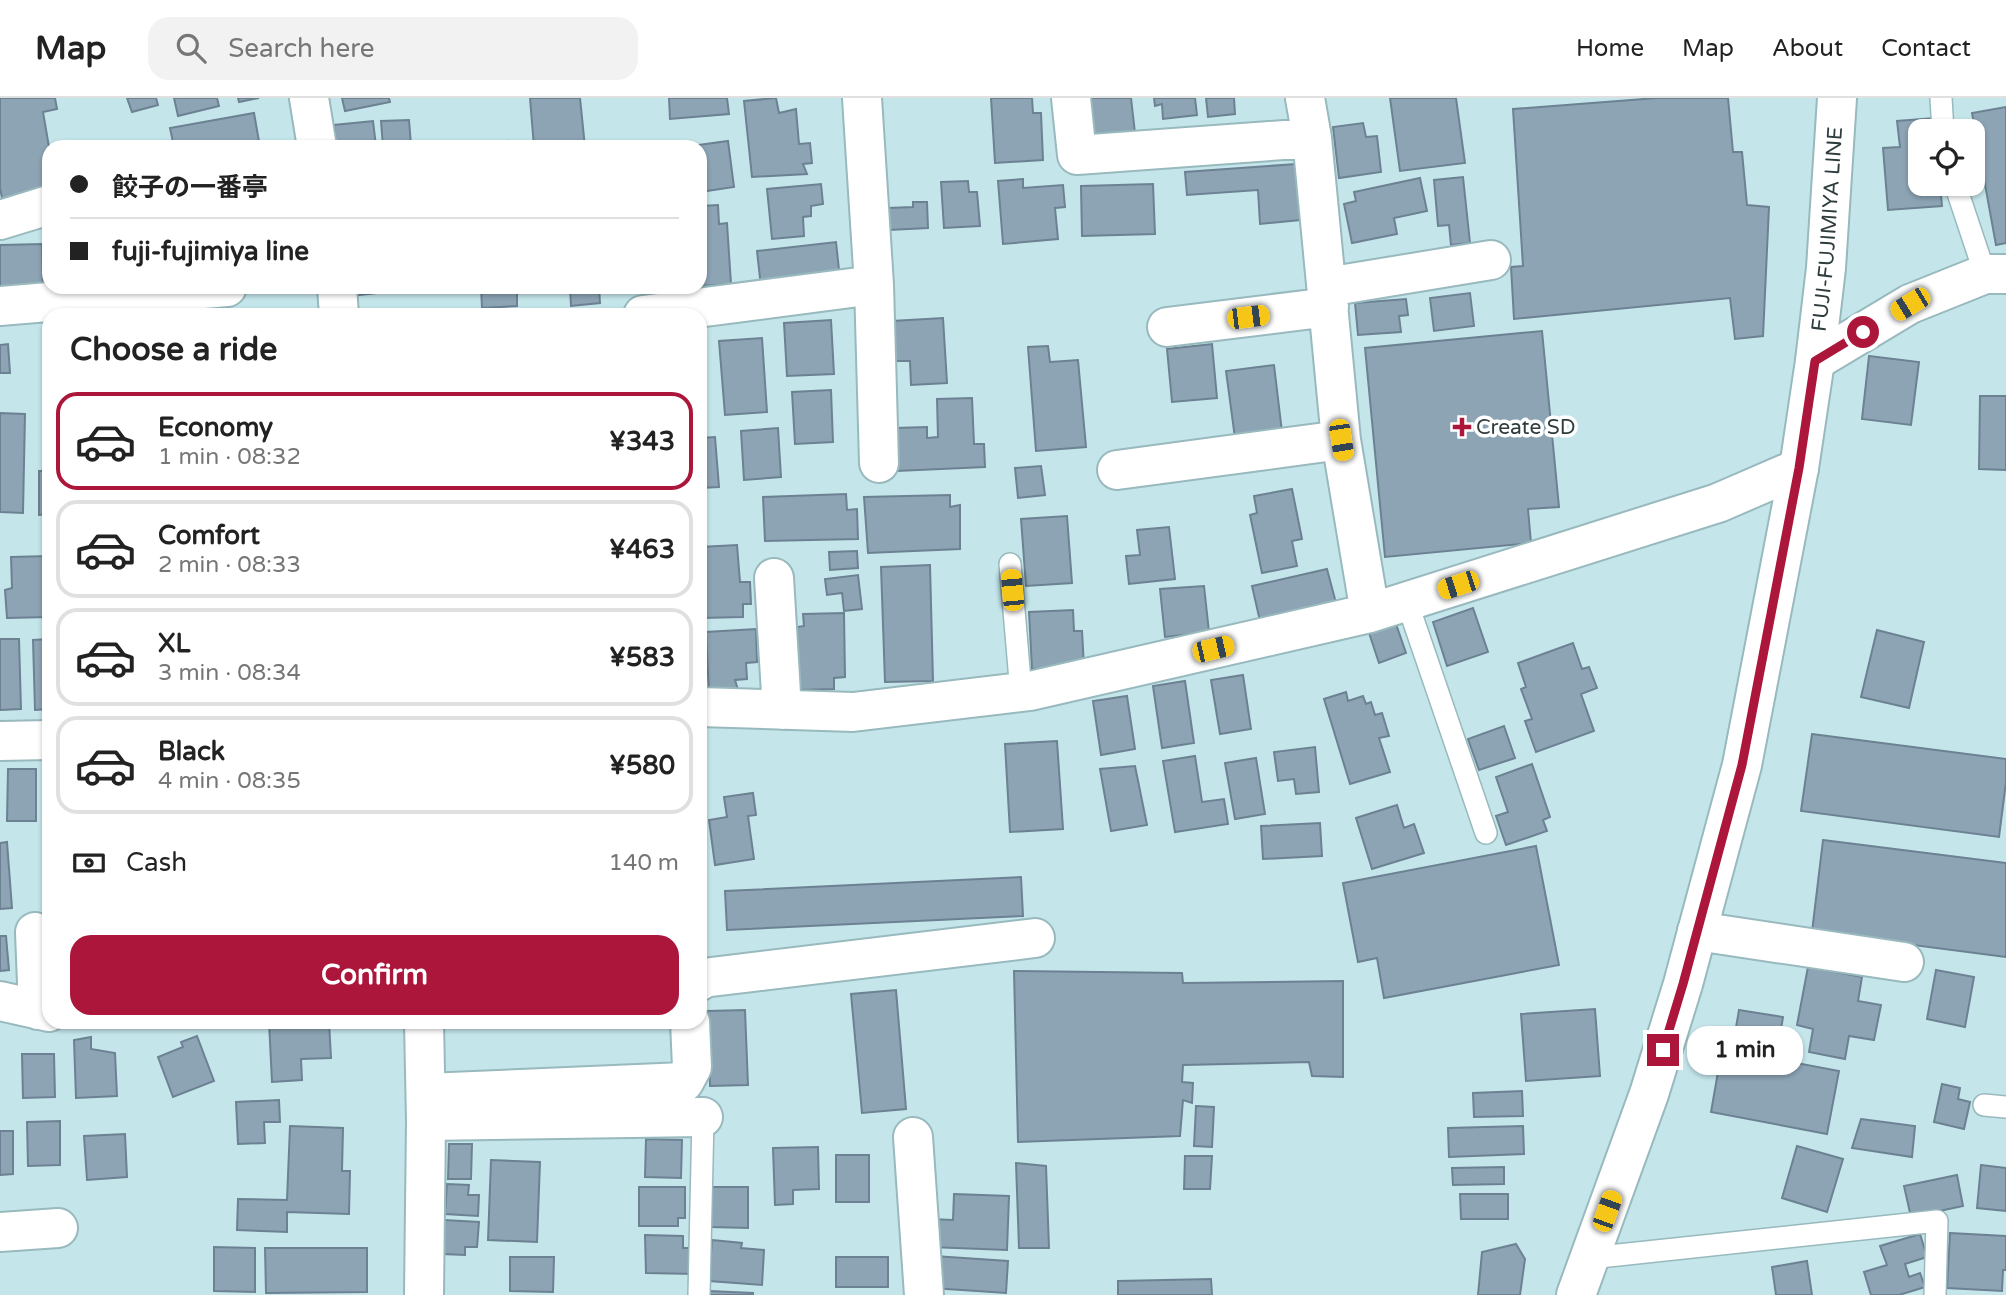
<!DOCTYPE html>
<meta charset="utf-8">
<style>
body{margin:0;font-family:"Varela Round","Noto Sans JP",sans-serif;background:#f2f2f2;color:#222;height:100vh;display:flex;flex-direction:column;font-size:26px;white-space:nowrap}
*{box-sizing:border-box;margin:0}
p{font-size:23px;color:#767676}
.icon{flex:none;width:38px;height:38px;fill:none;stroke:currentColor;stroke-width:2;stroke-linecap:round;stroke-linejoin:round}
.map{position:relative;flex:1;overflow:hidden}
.details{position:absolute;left:42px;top:210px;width:665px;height:721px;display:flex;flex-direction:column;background:#fff;border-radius:21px;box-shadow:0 2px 5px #0004}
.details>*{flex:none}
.hud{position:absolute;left:42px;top:42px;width:665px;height:154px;border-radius:21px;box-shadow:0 2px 5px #0004;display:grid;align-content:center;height:154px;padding:0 28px;background:#fff}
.tools{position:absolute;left:1908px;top:21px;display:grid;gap:14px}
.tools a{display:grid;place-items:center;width:77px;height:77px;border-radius:14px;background:#fff;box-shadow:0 2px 5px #0004;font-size:35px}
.end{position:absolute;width:32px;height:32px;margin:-16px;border:9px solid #ac163b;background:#fff;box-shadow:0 0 0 4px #fff}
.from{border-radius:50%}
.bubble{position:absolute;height:49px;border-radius:21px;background:#fff;box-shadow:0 2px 5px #0004;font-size:23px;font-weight:700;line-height:49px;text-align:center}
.car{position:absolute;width:21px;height:42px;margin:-21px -10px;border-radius:9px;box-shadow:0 0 5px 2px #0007;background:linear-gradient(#f5c518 24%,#345 0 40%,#f5c518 0 76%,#345 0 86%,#f5c518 0)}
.hud b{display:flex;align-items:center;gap:24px;height:66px;font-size:26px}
.hud b+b{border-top:2px solid #e0e0e0}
.hud i{width:18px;height:18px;background:#222}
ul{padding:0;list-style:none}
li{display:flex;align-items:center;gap:21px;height:98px;margin:0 14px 10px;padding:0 14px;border:4px solid #e0e0e0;border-radius:21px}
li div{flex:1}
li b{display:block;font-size:26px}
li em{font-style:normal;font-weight:700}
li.active{border-color:#ac163b}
li>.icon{width:63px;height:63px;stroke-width:1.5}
h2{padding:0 28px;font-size:32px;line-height:84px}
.pay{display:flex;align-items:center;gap:18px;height:77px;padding:0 28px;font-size:26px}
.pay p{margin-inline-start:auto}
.action{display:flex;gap:14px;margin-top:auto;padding:14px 28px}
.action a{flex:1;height:80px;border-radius:21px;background:#ac163b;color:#fff;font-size:28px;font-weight:700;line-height:80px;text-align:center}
header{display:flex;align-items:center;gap:42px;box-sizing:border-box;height:98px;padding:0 35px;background:#fff;border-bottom:2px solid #e0e0e0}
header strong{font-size:33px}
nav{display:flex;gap:38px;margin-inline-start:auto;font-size:24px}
.search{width:490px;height:63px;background:#f2f2f2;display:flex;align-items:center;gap:18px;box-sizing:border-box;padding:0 24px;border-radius:21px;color:#767676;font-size:26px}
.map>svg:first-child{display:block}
</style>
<header>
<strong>Map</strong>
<div class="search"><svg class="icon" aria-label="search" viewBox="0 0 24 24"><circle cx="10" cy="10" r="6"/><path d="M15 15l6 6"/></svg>Search here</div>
<nav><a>Home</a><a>Map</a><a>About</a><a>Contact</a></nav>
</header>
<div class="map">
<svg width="2006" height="1197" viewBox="0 0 2006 1197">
<rect width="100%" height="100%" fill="#c4e6eb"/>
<path fill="#8da4b5" stroke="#6c8293" stroke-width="2" d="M0,0H55L57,11L43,14L49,49V97L3,105L0,90Z
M127,0H156L158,7L132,14Z
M174,0H217L219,8L178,18Z
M238,0H259L239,4Z
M342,0H389L390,4L345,13Z
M530,0H580L585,49H534Z
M669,0H727L729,16L670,21Z
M776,0L779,15L796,11L799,46L810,45L812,65L803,66L807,76L752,79L744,3Z
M991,0H1032L1033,15H1041L1043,62L995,65Z
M1083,0H1131L1135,35L1088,40Z
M1154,0H1195L1197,17L1163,21L1162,6L1155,8Z
M1206,0H1234L1235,16L1208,19Z
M1390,0H1456L1465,65L1400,73Z
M1657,0H1728L1733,54H1742L1747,107L1769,109L1763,238L1735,241L1730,200L1514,221L1511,169L1523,168L1513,11Z
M2006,9V145L1996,147L1972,15Z
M254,15L260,49H174L170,30Z
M1935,20L1936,33H1920V86H1940L1942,108L1888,112L1883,50L1900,49L1897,23Z
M409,22L411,47L383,49L381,23Z
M373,23L376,48L337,49L334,27Z
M1363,25L1366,39L1377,38L1381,74L1339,80L1333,29Z
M507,43L508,49H467Z
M728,43L734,89L700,94V49H684Z
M1296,66L1300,122L1260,126L1258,92L1187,97L1185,74Z
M1463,79L1470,145L1451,147L1449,127L1438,128L1434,82Z
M1420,80L1427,113L1394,120L1397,136L1352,145L1344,106L1356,103L1354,94Z
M1023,81V90L1063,87L1065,109L1055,110L1058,141L1003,146L998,83Z
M968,83L969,94H977L980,128L944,130L941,84Z
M821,86L823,106L811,108V118L803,119L804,138L772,141L767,91Z
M1153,86L1155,136L1082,138L1081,88Z
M913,104H927L928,130L889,132L888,110L913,109Z
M718,107L719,126L727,125L731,186L700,188V108Z
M836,144L840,181L761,189L757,153Z
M42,146L43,192L0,193V147Z
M350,189H396L397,193L351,198Z
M481,189H523V193H517V208L482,210Z
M570,189H599L600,205L571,208Z
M1470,195L1474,228L1434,233L1430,200Z
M1406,201L1408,217L1399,218L1401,234L1358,237L1355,205Z
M394,212L395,217H352Z
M943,220L947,285L911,287L910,263H894L892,223Z
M831,222L834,276L787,278L784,225Z
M1542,233L1559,409L1528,411L1531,445L1385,459L1365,250Z
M762,240L767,314L725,317L719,243Z
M8,246L10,275H0V247Z
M1212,246L1217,300L1172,304L1167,251Z
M1048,248L1050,264L1078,262L1086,349L1036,353L1028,249Z
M1869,258L1919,264L1911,327L1862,321Z
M1274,267L1282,334L1235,340L1226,273Z
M831,292L833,344L795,346L792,294Z
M1980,298H2006V372L1979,371Z
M972,300L974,346H984L985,369L897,373L895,330L927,329V340L938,339L937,301Z
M0,315L25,316L23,415L0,414Z
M778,330L781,379L744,382L741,333Z
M715,339L719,389L700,390V340Z
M1041,368L1045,397L1018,400L1015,370Z
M39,373H49V416L39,417Z
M1292,391L1302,441L1292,443L1297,468L1262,475L1250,417L1257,415L1254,398Z
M846,396L847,412L857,411L858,441L765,443L763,399Z
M950,397V409L960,407V451L868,455L864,399Z
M1067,418L1072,485L1026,488L1021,421Z
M1169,429L1175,481L1129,486L1126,458L1140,457L1137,432Z
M737,447L740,484H750L751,506H743V519L701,520L700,449Z
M857,453L858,470L830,472L829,454Z
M49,458V519L7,520L5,492L12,490L11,459Z
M930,467L933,583L885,584L881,469Z
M1327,471L1336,505L1260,523L1252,488Z
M858,477L862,511L844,513L842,495L827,497L825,481Z
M1204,488L1209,534L1165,539L1160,491Z
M1473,510L1488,554L1447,568L1433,524Z
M1073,512L1074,533H1082L1084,569L1032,571L1029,514Z
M844,515L845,579L834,580V591L799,592L797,529L804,528L803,516Z
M1396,526L1406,555L1379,565L1369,535Z
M756,531L757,564L746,565L747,581L735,582L739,595L709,597L706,534Z
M1877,532L1924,544L1909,610L1861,599Z
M0,541H19L21,611L0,612Z
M49,541V611L35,612L33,542Z
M1573,545L1582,571L1589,569L1597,590L1581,596L1594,633L1536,654L1525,623L1532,621L1521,591L1526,589L1518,565Z
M1243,577L1251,631L1220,636L1211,582Z
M1185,583L1194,645L1162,650L1153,588Z
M1346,594L1348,603L1363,598L1366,606L1371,604L1375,617L1382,615L1389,638L1379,640L1390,674L1350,686L1324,601Z
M1127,598L1135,651L1101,657L1093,603Z
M1504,628L1515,660L1479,672L1468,641Z
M1812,636L2006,661V684L1999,739L1801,713Z
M1057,643L1063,731L1010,734L1005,646Z
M1315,649L1319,694L1296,696L1294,681L1278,683L1274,654Z
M1195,658L1202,704L1224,701L1228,726L1175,734L1163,663Z
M1256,660L1265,716L1235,721L1225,665Z
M1532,666L1550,719L1543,722L1547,733L1506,747L1496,718L1508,714L1496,679Z
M1135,668L1147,727L1111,733L1100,671Z
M8,671H36V723H7Z
M753,695L756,717L748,718L754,761L715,767L709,722L727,719L724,699Z
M1397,707L1404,730L1414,726L1424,755L1372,771L1356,720Z
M1320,725L1322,758L1263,761L1261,728Z
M1823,742L2006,765V859L1812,834Z
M7,744L12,810L0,811V745Z
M1536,748L1559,867L1384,900L1377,860L1358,864L1343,785Z
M1021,779L1023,818L727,832L725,793Z
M0,838H6L9,872L0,873Z
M1808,869L1862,879L1858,903L1881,907L1874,942L1849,938L1845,961L1809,954L1813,931L1797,927Z
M1936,872L1974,879L1965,929L1927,921Z
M1014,873L1182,875L1183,885L1343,883V979L1312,978L1309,964L1183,967L1182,984L1193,985L1192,1005L1183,1002L1180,1038L1018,1044Z
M896,892L906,1011L862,1015L851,896Z
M1595,911L1600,978L1526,983L1521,916Z
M745,912L748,987L710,988L708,913Z
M1739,912L1783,919L1778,949L1734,941Z
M269,924H329L331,960L301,961L302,982L272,984Z
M197,938L214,983L173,999L158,959L183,949L181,944Z
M91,939V951L115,955L117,998L76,1000L74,942Z
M1722,951L1839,973L1827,1036L1711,1014Z
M22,956H54L55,999L23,1000Z
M1942,986L1960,990L1958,1001L1970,1004L1964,1031L1934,1024Z
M1522,993L1523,1018L1474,1019L1473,995Z
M279,1002L280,1024H264L265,1045L238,1046L236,1004Z
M1196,1008L1214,1009L1212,1049L1194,1048Z
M1861,1021L1915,1028L1912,1059L1852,1050Z
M60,1023V1067L28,1068L27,1024Z
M290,1028L343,1030L342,1073H350L349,1116L287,1114V1134L237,1132L238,1101L287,1102Z
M1523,1028L1524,1056L1449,1059L1448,1030Z
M0,1033H13V1076L0,1077Z
M125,1036L127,1079L87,1082L84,1038Z
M646,1041L682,1042L681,1080L645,1079Z
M449,1046H472L471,1081H448Z
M1797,1048L1843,1061L1827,1114L1782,1100Z
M818,1049L819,1091L793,1092V1106L775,1107L773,1050Z
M836,1057H869V1104H836Z
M1185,1058H1212L1210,1091H1184Z
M491,1062L540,1064L537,1144L488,1142Z
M1016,1065L1046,1068L1049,1150H1019Z
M1981,1067L2006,1070V1113L1977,1110Z
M1504,1069V1086L1453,1087L1452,1070Z
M1957,1077L1963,1108L1911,1119L1904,1088Z
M447,1086L469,1087L468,1097H479L478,1118L445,1116Z
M639,1089H685V1120H678V1128H639Z
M711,1089H748V1130L710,1129Z
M954,1096L1009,1098L1007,1152L930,1149L931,1121L953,1122Z
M1460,1096H1508V1121H1461Z
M444,1122L479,1124L477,1149H465V1157L442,1156Z
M1950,1135L2006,1138V1172H2003L2002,1193L1947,1190Z
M1920,1136L1927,1159L1905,1166L1909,1179L1920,1175L1925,1189L1899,1197H1871L1864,1174L1887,1167L1880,1148Z
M645,1137L683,1138V1150H695V1176L646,1175Z
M712,1142L742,1145L741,1150L764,1152L762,1187L709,1183Z
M1516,1146L1525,1161L1520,1197H1478L1482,1154Z
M214,1149L255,1150V1194L214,1193Z
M265,1150H367V1194L266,1195Z
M934,1158L1008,1163L1006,1195L932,1190Z
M510,1159H554L553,1194L510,1193Z
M836,1159H888V1189H836Z
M1807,1163L1812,1197H1776L1772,1169Z
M1211,1181L1212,1197H1118V1183Z
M709,1193L753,1195V1197H709Z"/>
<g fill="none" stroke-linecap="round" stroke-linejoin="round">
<g stroke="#98b9bd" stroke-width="24">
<path id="service" d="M1941,0L1943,33
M1955,86L1985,176
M1010,466L1021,594
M1407,504L1486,735
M1984,1007L2006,1009
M1590,1160L1937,1123L1935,1197
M699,1197L703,1019"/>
</g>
<g stroke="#98b9bd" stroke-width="42">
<path id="minor" d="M309,0L317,49
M862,0L874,187L879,365
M1071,0L1077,57L1312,40
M1305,0L1312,40L1341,342L1370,515
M0,122L49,107
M337,189L339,217
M1327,189L1491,162
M0,208L227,189
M643,217L874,187
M1167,229L1329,209
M1815,263L1910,206L1985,176H2006
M1117,372L1341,342
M774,480L782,612
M700,609L853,614L1030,593L1370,515L1718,405L1799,370
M0,643L49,642
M1697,833L1904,864
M35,834L38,912
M700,883L703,880L1035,840
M0,903L49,914
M424,924L426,1023L424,1197
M426,995L684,984L692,969L690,924
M426,1023L703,1019
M913,1039L924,1197
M0,1134L58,1130"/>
</g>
<g stroke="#98b9bd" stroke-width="42">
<g id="secondary">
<path id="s1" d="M1576,1197L1649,996L1683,886L1742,667L1799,370L1815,263L1826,170L1837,0"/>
</g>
</g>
<use href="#service" stroke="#fff" stroke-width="21"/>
<use href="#minor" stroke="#fff" stroke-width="38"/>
<use href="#secondary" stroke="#fff" stroke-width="38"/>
</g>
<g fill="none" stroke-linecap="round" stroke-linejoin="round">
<path stroke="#ac163b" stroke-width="9" d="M1663,952L1683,886L1742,667L1799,370L1815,263L1863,234"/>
</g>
<path fill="#ac163b" stroke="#fff" stroke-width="2.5" d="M1458.5 318.5h7v7h7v7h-7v7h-7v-7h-7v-7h7z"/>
<g text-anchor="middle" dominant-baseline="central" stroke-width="7" stroke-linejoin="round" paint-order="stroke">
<g font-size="21" fill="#2e3c3d" stroke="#fff">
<text stroke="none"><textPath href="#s1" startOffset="1099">FUJI-FUJIMIYA LINE</textPath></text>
</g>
<g font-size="21" fill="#2e3c3d" stroke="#fff" text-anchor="start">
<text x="1476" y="329">Create SD</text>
</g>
</g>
</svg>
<div class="tools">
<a><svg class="icon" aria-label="locate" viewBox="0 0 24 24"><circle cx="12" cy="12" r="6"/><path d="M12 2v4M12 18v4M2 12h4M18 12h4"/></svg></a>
</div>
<i class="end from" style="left:1863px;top:234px"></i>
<i class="end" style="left:1663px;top:952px"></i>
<div class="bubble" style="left:1687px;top:928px;width:116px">1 min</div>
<i class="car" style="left:1910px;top:206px;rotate:239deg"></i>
<i class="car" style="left:1248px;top:219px;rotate:83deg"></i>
<i class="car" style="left:1341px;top:342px;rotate:171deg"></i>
<i class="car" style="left:1458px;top:487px;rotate:252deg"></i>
<i class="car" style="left:1012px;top:492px;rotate:355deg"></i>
<i class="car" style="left:1213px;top:551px;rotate:77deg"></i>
<i class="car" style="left:1607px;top:1113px;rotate:20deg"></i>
<div class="hud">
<b><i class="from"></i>餃子の一番亭</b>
<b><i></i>fuji-fujimiya line</b>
</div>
<section class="details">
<h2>Choose a ride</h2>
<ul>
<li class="active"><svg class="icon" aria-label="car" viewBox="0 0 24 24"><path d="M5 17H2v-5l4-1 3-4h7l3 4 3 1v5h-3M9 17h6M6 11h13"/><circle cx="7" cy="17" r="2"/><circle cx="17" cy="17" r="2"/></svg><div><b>Economy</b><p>1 min · 08:32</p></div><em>¥343</em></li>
<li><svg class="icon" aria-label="car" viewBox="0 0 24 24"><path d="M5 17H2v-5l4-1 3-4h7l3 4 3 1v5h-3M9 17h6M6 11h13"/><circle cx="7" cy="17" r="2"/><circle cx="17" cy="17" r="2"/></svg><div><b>Comfort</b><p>2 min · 08:33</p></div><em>¥463</em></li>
<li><svg class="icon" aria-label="car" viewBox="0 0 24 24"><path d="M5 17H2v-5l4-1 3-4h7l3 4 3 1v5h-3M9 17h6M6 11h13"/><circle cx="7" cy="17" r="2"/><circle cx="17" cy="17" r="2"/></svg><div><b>XL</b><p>3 min · 08:34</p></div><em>¥583</em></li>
<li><svg class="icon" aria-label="car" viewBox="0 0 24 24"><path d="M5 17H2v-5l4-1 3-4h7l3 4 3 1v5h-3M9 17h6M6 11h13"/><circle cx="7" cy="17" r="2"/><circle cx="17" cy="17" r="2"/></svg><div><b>Black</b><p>4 min · 08:35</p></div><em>¥580</em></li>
</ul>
<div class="pay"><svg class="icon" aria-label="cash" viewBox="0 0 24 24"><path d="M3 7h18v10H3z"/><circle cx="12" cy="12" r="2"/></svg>Cash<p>140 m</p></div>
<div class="action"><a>Confirm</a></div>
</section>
</div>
